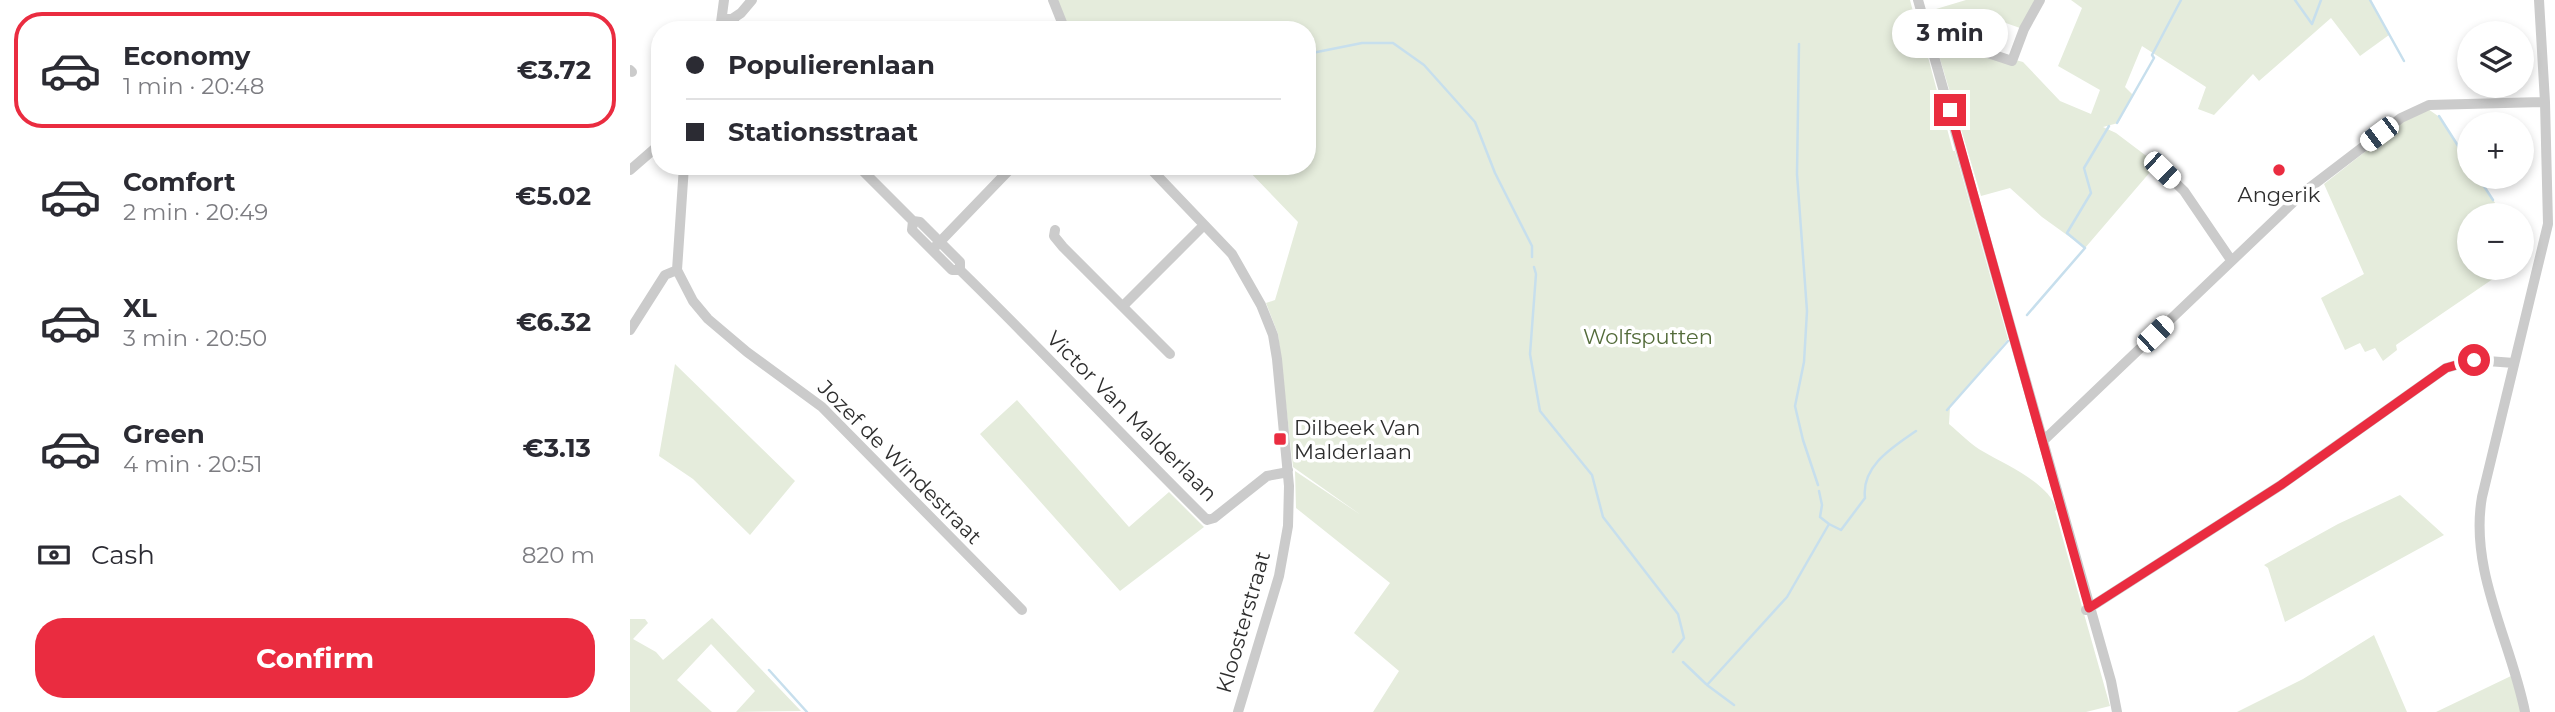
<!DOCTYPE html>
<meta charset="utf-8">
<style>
body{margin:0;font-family:Montserrat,sans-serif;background:#f2f2f3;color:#2b2b33;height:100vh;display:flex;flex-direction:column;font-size:26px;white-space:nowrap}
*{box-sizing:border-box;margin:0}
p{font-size:23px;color:#7c7c81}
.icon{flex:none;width:38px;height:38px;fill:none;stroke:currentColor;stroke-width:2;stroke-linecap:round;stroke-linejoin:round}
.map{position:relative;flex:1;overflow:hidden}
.panel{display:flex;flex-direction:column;background:#fff;width:630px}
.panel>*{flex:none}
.guide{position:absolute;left:21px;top:21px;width:665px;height:154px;border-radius:28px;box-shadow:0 4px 10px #0003;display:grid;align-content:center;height:154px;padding:0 35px;background:#fff}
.buttons{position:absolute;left:1827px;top:21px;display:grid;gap:14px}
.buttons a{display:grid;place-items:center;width:77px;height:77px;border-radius:50%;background:#fff;box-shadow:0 4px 10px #0003;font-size:35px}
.end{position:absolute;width:32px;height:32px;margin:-16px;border:9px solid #ea2c40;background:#fff;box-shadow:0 0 0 4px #fff}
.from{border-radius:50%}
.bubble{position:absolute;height:49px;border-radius:24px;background:#fff;box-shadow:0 4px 10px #0003;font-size:23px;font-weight:700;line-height:49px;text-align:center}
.car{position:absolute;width:21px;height:42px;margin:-21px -10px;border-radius:9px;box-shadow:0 0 5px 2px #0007;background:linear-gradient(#fff 24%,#345 0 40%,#fff 0 76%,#345 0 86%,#fff 0)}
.guide b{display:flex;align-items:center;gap:24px;height:66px;font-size:26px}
.guide b+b{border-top:2px solid #e1e1e2}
.guide i{width:18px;height:18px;background:#2b2b33}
ul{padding:12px 0 0;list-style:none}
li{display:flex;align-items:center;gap:21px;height:116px;margin:0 14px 10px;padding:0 21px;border:4px solid transparent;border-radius:28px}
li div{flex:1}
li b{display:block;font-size:26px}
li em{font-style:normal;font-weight:700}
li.on{border-color:#ea2c40}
li>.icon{width:63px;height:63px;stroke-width:1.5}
.pay{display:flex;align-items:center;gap:18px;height:77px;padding:0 35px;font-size:26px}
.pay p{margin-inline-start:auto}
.primary-button{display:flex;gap:14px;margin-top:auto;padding:14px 35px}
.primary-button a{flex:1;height:80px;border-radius:28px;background:#ea2c40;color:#fff;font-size:28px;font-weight:700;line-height:80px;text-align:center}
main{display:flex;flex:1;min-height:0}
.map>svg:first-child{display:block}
</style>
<main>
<section class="panel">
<ul>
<li class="on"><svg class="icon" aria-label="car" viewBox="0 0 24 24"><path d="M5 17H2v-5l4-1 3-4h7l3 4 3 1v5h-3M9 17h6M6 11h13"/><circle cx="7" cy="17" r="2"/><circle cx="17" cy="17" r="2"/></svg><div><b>Economy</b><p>1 min · 20:48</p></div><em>€3.72</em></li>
<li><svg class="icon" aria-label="car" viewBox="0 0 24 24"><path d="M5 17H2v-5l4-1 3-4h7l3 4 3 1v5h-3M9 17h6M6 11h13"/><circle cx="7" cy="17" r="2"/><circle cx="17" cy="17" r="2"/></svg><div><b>Comfort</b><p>2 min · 20:49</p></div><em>€5.02</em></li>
<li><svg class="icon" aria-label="car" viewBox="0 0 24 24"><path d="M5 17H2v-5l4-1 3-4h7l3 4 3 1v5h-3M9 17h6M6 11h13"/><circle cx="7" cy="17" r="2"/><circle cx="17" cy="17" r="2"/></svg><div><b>XL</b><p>3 min · 20:50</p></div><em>€6.32</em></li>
<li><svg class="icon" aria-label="car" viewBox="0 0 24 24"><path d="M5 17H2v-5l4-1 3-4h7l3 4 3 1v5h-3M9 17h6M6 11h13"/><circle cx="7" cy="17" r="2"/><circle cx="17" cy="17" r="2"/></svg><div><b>Green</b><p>4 min · 20:51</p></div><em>€3.13</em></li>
</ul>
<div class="pay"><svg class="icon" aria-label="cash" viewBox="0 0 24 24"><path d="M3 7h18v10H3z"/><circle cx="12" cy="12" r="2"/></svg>Cash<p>820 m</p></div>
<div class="primary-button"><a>Confirm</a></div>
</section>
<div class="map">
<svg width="1925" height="712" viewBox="0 0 1925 712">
<rect width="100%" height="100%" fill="#fff"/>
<path fill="#e5ecdc" d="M423,0H1280L1287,27H1290L1323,151H1325L1378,339L1320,407L1319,424C1330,433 1341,445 1354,452C1376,465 1419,483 1427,510L1425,511L1480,706L1456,712H743L769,671L724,633L760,583L666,508L665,471L731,515L663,467L648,334L636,303L645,300L668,222L614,166H677V30H435Z
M1336,0H1407L1390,28L1373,22L1360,53L1393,62L1430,101L1461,114L1470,90L1428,66L1452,8L1441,0H1741L1759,35L1730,56L1701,18L1629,81L1623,74L1584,115L1568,109L1576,87L1512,46L1495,87L1503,95L1488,123L1473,127L1486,133L1527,164L1455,248L1412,217L1380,188L1351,196L1296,12Z
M1798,109L1808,116L1839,163V177H1848L1873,215H1839V268H1876V270L1766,345L1767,350L1753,361L1745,348L1735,352L1730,343L1715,350L1691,298L1734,274L1694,184L1773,122Z
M45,364L165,481L120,535L63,479L29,456Z
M387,400L499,527L539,492L574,527L490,591L350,434Z
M1770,495L1814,535L1655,622L1638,568L1634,565L1708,524Z
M82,618L171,711L106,712L125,691L81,644L47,680L82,712H0V619H15L18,623L3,639L26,652L33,660Z
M1744,635L1777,712H1607L1673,679Z
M1881,676L1892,712H1806Z"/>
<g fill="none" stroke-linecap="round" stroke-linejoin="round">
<path stroke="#c7dfed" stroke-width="2.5" d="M1665,0L1682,24L1691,0
M1740,0L1774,61
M1169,44L1167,174L1177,311L1174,362L1165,406L1173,440L1188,485
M677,54L732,43H763L794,65L845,122L865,173L902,246V257
M1809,116L1839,163
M1487,123L1524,58L1522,55L1551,0
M1848,177L1863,200
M904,267L906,274L900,354L910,411L962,475L973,517L1048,614L1054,638L1043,652
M1397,315L1455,248L1437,233L1461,193L1454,168L1479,126
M1317,410L1378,341
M1189,491L1192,505L1190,517L1199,524
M1053,662L1076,684
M139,670L177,712
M1104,705L1077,685L1157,597L1199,524L1211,530L1235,498C1231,466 1263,447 1286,431"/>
<path stroke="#cbcbcb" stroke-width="10" d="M423,0L435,30
M1288,0L1481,681L1487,712
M96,19H102L109,30
M102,19L111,13L122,0
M90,30L94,0
M1301,44L1334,45L1382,61L1394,29L1410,0
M0,70L2,72
M54,166L47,270L63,301L78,319L117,352L192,407L392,610
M228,166L283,221L282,230L322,270H330C414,352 494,438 577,520L584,518L637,476L653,473L658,470
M518,166L602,254L631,305L643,335L647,359L659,486L658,526L649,576L608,712
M0,170L30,144
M1532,170L1554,191L1601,260
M283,221L290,222L330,262V270
M425,230L424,236L433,247L540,354
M303,249L383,166
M493,306L574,225
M0,330L35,275L47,270
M1413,441L1674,192L1771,118L1799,105L1915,102
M1456,610L1651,485L1816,368L1844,360L1884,363
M1895,712C1881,641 1839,571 1852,497L1918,224L1915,102L1909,0"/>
</g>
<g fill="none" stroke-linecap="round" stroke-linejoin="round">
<path stroke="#ea2c40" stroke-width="9" d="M1320,110L1459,608L1651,485L1816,368L1844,360"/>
</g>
<g fill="#ea2c40" stroke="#fff" stroke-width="2.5">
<circle cx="1649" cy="170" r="7"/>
<rect x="643" y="432" width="14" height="14" rx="3.5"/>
</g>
<g text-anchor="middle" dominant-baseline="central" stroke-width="7" stroke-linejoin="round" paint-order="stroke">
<g font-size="21" fill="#2e2e2e" stroke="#fff">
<text x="1649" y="194">Angerik</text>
<text x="664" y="427" text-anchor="start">Dilbeek Van<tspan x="664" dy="24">Malderlaan</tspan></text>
</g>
<g font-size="21" fill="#536b3a" stroke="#fff">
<text x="1018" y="336">Wolfsputten</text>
</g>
<g font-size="21" fill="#2e2e2e" stroke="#fff">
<text transform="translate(502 416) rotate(45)">Victor Van Malderlaan</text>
<text transform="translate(270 462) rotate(45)">Jozef de Windestraat</text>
<text transform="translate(613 622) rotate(-74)">Kloosterstraat</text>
</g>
</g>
</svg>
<div class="buttons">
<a><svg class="icon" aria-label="layers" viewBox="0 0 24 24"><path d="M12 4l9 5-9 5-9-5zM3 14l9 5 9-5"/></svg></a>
<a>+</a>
<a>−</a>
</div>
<i class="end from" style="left:1844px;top:360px"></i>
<i class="end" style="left:1320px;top:110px"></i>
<div class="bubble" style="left:1262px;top:9px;width:116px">3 min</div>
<i class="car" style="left:1749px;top:134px;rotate:233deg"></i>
<i class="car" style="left:1532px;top:170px;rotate:134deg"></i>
<i class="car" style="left:1525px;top:334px;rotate:46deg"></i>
<div class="guide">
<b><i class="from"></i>Populierenlaan</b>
<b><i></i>Stationsstraat</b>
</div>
</div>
</main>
